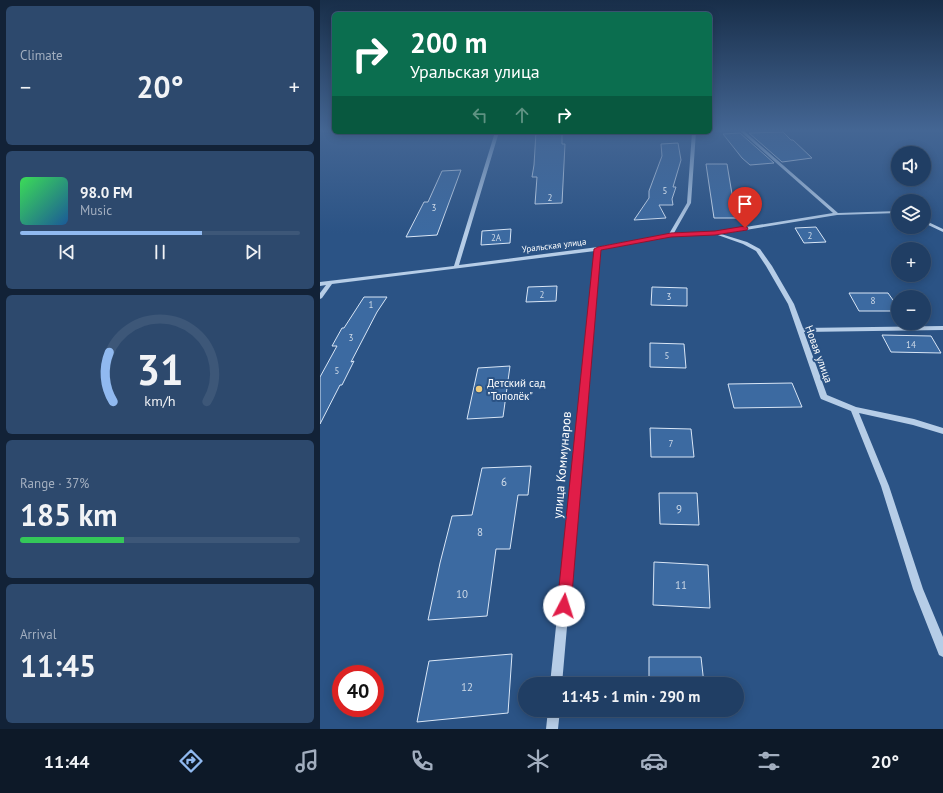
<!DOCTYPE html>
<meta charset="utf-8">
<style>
body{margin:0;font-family:"PT Sans",sans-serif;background:#2d496d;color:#f1f3f6;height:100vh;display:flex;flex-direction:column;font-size:15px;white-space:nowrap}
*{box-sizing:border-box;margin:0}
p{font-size:13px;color:#a2aebf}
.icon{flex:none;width:22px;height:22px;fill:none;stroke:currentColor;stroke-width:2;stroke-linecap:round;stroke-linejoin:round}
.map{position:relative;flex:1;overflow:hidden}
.drawer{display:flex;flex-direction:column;gap:6px;padding:6px;background:#122237;width:320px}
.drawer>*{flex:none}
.guide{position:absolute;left:12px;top:12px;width:380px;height:122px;border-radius:6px;box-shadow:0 2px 10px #0003,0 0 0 1px #3d5778;background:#0b6e4f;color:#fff;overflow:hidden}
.tools{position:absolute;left:571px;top:146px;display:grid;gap:8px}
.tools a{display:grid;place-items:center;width:40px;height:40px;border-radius:50%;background:#203e64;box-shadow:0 2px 10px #0003,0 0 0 1px #3d5778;font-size:20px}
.speed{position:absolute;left:12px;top:665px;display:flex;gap:8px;font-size:20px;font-weight:700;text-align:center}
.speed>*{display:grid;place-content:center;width:52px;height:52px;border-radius:50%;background:#203e64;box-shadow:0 2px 10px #0003,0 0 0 1px #3d5778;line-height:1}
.speed .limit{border:6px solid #d22;background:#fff;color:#111}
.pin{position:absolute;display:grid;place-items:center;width:34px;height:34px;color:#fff;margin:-41px -17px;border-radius:50% 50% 50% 0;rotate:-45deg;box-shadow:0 0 4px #0007}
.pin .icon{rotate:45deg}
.me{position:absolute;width:44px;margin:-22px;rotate:5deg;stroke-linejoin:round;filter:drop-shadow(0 0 3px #0008)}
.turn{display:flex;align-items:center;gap:14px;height:84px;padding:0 12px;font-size:18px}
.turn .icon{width:52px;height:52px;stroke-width:2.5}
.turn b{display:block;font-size:28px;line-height:34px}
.lanes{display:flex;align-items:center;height:38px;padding:0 12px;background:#0003;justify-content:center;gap:20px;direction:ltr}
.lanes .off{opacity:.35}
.big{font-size:30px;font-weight:800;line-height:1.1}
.drawer .widget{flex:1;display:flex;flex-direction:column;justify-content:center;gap:6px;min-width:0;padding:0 14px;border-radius:6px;background:#2d496d}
.drawer .dial{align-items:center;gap:0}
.dial svg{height:104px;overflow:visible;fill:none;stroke:#3d5778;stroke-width:7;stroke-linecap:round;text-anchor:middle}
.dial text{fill:#f1f3f6;stroke:none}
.song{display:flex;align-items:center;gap:12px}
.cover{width:48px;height:48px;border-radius:6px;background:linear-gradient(135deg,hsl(130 70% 55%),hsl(210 70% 35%))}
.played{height:4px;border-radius:2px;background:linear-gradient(90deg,#90b9f0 65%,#3d5778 65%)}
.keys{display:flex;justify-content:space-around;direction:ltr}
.heat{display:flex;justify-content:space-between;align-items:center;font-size:22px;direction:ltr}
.charge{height:6px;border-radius:3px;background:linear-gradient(90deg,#34c759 37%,#3d5778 0)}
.trip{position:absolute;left:198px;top:677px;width:226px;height:40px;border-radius:20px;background:#203e64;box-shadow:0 2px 10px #0003,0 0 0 1px #3d5778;font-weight:800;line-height:40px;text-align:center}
.menu{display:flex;height:64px;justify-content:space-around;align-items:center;background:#0d1928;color:#a2aebf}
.menu .icon{width:28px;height:28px}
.menu .on{color:#90b9f0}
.menu b{font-size:18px;color:#f1f3f6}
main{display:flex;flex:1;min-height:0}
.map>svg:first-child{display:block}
.building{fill:#3c6aa1;stroke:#d9e6f6}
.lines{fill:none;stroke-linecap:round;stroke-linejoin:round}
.minor{fill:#b6cde7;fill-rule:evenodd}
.route{fill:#e11d48;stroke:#92132f}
.poi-dot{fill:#edcb7e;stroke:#2b5385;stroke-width:1.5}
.labels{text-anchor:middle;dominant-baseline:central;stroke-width:4;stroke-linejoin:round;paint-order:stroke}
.number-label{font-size:9px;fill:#cedae8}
.far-street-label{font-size:9px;fill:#fff;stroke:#2b5385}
.street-label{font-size:11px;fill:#fff;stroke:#2b5385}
.poi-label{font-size:11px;fill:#fff;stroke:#2b5385;text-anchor:start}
.near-number-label{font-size:11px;fill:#cedae8}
.near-street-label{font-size:13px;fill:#fff;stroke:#2b5385}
</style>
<main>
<section class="drawer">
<div class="widget"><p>Climate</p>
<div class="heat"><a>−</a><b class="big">20°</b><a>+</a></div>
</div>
<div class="widget">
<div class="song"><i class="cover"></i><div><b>98.0 FM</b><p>Music</p></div></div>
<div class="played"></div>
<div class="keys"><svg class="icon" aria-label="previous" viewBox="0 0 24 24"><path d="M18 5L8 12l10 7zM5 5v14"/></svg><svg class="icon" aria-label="pause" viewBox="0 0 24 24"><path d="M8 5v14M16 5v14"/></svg><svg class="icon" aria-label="next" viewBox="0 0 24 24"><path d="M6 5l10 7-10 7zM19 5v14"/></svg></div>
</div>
<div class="widget dial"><svg viewBox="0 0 100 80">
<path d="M14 69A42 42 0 1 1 86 69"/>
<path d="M14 69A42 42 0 0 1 11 31" stroke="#90b9f0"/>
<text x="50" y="56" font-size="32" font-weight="700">31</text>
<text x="50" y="72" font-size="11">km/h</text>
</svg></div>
<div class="widget"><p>Range · 37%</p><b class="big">185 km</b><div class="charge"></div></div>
<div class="widget"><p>Arrival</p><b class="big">11:45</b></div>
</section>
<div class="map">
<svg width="623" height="729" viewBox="0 0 623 729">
<rect width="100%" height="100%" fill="#2b5385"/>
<path class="building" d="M216,132h26v12h3l-3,59 -27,1 2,-27h-5l2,-12z
M463,132l8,8h2l19,18 -30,4 -33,-29z
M420,133l34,30 -24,2 -8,-7 -19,-24z
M358,143l3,17 -8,27h3l-4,12 1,6h-14l7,13 -32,2 15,-22v-7l13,-35 -1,-12z
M386,164h21l5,30 9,24h-27z
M141,170l-24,65 -31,2 18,-35h4l14,-31z
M496,227l10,15 -22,1 -9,-15z
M191,229l-1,14 -29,2 1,-14z
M237,286l-1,15 -30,1 2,-15z
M332,287l35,1v18l-36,-1z
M529,293h39l10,14v4h-39z
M44,297h23l-10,15 -26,50 3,-1 -12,24h-2l-20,39v-47l17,-31h-5l10,-18h2z
M562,335l49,1 10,17 -50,-1z
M330,343l34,1 2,24 -36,-1z
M190,366l-7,51 -36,2 11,-51z
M472,383l10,24 -68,1 -6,-24z
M330,428l41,1 3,28h-43z
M211,466l-3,29h-10l-8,54h-14l-9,67 -59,4 12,-57 12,-47 20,-1 10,-47z
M339,493h38l2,32 -39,-1z
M334,562l54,3 2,43 -57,-3z
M192,654l-4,59 -91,9 12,-61z
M329,657h52l3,27h-55z"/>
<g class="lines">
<path class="minor" d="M420,131h4l94,82 60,-2v2l-61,2 -116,19 26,8 13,7 12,17 22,38 9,24 140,-2v4l-139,2 23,63 29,12 58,12 29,9v6l-30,-9 -54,-12 30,73 34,103 20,48v20l-4,-2 -26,-66 -32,-103 -30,-75 -30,-12 -1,-2 -32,-93 -22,-38 -10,-15 -13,-7 -28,-10 -44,2 -71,14 -38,434h-12l45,-433 -263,33 -10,14 -2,1v-6l6,-8 -6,1v-4l134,-16 41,-134h4l-40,133 139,-18 71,-13 18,-31 5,-71h4l-5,71 -17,30 41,-1 118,-19z
M604,220l19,9v3l-19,-9z
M228,710h12l-2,19h-12z"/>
</g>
<linearGradient id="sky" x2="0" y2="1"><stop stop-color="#182e49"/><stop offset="0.56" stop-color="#446694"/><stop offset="1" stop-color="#446694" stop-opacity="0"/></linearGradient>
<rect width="623" height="233" fill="url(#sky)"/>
<path class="route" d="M425,226l3,2 -1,2 -32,5 -44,2 -70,13 -30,356 -2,5 -5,2 -5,-2 -2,-5 37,-357 4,-2 73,-14 44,-2z"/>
<circle class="poi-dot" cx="159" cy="389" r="4"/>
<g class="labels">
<g class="number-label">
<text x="345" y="190">5</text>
<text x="230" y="197">2</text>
<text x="114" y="207">3</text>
<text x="490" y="235">2</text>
<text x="176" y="237">2А</text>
<text x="222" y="294">2</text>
<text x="349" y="296">3</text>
<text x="553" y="300">8</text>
<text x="51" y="304">1</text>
<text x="31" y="337">3</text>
<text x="591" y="344">14</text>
<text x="347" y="355">5</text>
<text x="17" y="370">5</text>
<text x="351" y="443">7</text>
</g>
<g class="far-street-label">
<text transform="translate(234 245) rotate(-7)">Уральская улица</text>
</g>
<g class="street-label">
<text transform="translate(499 354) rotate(70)">Новая улица</text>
</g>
<g class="poi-label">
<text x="167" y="383">Детский сад<tspan x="167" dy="13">"Тополёк"</tspan></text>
</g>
<g class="near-number-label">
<text x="184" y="482">6</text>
<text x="359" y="509">9</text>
<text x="160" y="532">8</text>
<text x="361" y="585">11</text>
<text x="142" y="594">10</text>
<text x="147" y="687">12</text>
</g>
<g class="near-street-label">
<text transform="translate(242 465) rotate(-85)">улица Коммунаров</text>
</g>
</g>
</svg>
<div class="tools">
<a><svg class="icon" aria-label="sound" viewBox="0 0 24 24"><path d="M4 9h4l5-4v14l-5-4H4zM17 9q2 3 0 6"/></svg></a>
<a><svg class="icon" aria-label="layers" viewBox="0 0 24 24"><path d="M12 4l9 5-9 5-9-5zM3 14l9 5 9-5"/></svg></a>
<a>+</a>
<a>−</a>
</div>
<div class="speed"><div class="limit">40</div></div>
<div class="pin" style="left:425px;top:228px;background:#d93025"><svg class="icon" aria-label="arrive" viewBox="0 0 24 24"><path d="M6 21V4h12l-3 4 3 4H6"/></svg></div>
<svg class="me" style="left:244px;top:606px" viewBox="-20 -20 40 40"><circle r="19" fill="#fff"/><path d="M0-13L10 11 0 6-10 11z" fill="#e11d48"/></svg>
<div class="trip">11:45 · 1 min · 290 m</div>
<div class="guide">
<div class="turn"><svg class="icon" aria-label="right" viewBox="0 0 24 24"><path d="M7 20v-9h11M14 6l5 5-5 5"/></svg><div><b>200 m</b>Уральская улица</div></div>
<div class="lanes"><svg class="icon off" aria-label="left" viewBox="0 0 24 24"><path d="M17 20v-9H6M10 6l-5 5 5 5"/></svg><svg class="icon off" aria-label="ahead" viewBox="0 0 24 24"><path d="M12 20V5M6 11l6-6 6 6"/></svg><svg class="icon" aria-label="right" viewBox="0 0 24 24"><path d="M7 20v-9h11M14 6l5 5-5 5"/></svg></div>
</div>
</div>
</main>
<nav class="menu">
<b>11:44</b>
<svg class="icon on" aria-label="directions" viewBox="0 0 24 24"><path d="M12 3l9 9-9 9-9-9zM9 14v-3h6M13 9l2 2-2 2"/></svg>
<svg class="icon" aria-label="music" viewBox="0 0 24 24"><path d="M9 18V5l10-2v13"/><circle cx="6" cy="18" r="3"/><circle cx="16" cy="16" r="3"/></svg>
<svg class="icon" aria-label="phone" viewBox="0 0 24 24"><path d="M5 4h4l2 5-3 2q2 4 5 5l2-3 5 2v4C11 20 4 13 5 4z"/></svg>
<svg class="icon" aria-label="climate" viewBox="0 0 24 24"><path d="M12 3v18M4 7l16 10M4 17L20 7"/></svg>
<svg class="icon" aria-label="car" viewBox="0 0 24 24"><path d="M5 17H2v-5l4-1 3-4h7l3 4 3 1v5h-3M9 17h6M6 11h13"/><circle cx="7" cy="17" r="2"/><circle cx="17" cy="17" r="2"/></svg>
<svg class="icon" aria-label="filters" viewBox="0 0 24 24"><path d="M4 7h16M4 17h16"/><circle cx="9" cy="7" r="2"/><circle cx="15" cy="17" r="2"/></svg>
<b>20°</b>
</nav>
